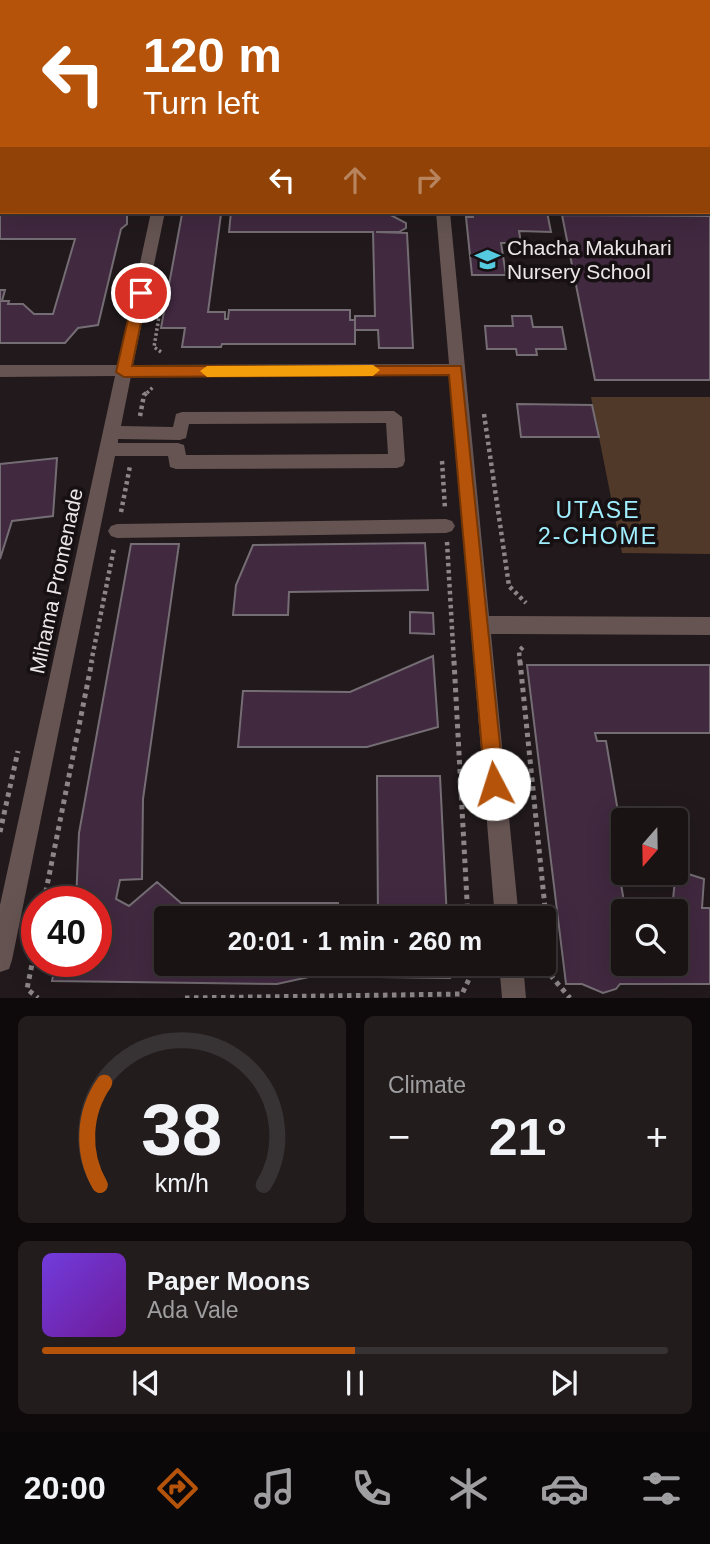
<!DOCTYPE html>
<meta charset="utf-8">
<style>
body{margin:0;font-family:Arial,sans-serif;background:#221c1d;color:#f1f3f6;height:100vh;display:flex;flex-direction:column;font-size:26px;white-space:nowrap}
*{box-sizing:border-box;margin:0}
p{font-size:23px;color:#9f9ea0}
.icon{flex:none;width:38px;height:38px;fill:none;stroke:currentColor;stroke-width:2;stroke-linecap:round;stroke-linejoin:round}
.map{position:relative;height:998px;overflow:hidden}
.details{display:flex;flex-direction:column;gap:18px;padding:18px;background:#0e0a0b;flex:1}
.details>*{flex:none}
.guide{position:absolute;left:0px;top:0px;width:710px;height:214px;box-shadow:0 7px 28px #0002,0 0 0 2px #373234;background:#b45309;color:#fff;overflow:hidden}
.needle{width:46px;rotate:200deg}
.buttons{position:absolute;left:611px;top:808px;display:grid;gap:14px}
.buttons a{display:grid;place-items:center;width:77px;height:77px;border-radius:7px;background:#191314;box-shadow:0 7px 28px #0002,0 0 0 2px #373234;font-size:35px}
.speed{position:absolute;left:21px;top:886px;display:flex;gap:14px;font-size:35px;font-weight:700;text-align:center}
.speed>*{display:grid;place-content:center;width:91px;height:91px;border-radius:50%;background:#191314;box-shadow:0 7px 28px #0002,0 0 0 2px #373234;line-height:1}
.speed .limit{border:10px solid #d22;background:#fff;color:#111}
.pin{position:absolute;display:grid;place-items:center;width:60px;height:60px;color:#fff;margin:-30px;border:4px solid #fff;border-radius:50%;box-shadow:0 2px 7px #0007}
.me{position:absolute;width:77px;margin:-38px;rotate:355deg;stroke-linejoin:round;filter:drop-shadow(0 0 5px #0008)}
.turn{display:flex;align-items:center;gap:24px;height:147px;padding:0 28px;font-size:32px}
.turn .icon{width:91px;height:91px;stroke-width:2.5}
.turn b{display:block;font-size:49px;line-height:60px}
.lanes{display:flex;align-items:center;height:66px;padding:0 28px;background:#0003;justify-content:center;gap:35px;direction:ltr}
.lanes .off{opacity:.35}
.big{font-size:52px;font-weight:800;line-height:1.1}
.details .widget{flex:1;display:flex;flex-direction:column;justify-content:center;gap:10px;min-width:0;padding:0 24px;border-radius:10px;background:#221c1d}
.details .dial{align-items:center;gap:0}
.dial svg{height:182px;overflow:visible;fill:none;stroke:#373234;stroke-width:7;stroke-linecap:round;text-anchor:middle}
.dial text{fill:#f1f3f6;stroke:none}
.song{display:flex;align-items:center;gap:21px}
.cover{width:84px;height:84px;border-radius:10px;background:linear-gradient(135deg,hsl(260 70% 55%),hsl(280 70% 35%))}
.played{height:7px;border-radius:4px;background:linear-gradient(90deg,#b45309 50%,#373234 50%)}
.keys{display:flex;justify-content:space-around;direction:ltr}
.heat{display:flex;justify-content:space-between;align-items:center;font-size:38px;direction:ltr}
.details .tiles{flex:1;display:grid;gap:18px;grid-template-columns:1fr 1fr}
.widget:last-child{grid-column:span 2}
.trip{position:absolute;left:154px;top:906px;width:402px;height:70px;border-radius:7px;background:#191314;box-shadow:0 7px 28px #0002,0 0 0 2px #373234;font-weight:800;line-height:70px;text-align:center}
.tab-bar{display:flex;height:112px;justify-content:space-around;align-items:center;background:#0a0808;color:#9f9ea0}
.tab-bar .icon{width:49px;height:49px}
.tab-bar .selected{color:#b45309}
.tab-bar b{font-size:32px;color:#f1f3f6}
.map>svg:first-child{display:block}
.green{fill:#513929}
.building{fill:#412940;stroke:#746d73;stroke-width:2;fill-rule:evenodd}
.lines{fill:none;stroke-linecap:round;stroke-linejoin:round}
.path-far2{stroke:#8d8688;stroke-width:3.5;stroke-dasharray:2.5 2.5;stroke-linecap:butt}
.path-far1{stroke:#8d8688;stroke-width:4.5;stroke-dasharray:3.5 3.5;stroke-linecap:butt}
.path{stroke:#8d8688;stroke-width:5;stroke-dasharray:4.5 4.5;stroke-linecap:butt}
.minor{fill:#655452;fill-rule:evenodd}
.route{fill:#b45309;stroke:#753606;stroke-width:2}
.slow{fill:#f59e0b}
.labels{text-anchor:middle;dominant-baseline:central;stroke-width:7;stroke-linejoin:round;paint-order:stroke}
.poi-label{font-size:21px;fill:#ece6e8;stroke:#171012;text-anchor:start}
.street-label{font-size:21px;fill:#ece6e8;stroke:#171012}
.neighbourhood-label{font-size:23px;letter-spacing:2px;fill:#a0effe;stroke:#171012}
</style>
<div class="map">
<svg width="710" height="998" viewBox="0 0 710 998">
<rect width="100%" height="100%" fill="#21191b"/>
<path class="green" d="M0,0h237l-235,2 -2,22z
M591,397h119v157l-88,-1z"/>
<path class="building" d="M391,0h62l-68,2z
M0,212h85l-1,2 36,-2 7,4v8l-6,5 -23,96 -20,3 -13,15h-65v-53h5l-3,11h7l-1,3h15l11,10h19l22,-75h-75z
M231,212h154l21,11v5l-7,4h-23l31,1 6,115h-34l-1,-18h-23v-14h20l-2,-84h-144z
M472,212h75l4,20 -32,-1 2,12h-20l5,32h-34l-6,-58h7z
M182,214h39l-13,98h17v7h3l1,-9h121v10h5v24h-133l-1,3h-39l3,-19h-24z
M562,215l148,1v164h-115z
M512,316h19l2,11h29l4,22h-30l1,6h-20l-1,-6h-29l-2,-23h28z
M517,404l75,1 7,32h-78z
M57,458l-4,58 -41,5 -12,38v-95z
M425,543l3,47 -139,2 -1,23h-55l3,-30 17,-40z
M131,544h48l-36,255 -1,80 -22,1 -4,19 13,7 28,-24 24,21h157l3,16h-175v45h183l1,4 -73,16 -225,-3 4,-20h40v-60h-20l3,-68z
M410,612l23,1 1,21 -24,-1z
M433,656l5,71 -71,20h-129l5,-56 107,1z
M527,665h183v68h-115l2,8h9l17,100v31h-4l6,36 47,1 4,-39 28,9 -2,29h8v76h-90l-4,5 -13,4 -21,-9h-16zM623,912h53v52h-53z
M377,776h63l7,143h-69z
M379,964h70l1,14 -71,-1z"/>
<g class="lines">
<path class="path-far2" d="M161,352l-7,-5 9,-55
M147,393l6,-6"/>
<path class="path-far1" d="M484,414l25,172 17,17
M140,416l4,-21 5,-4
M442,461l3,48
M121,512l9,-46
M447,542l7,121
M91,663l23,-115
M520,663l-1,-12 5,-5"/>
<path class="path" d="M454,661l14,258
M520,661l32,316 18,21
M0,832l18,-81
M44,901l48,-240
M37,939l-10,50 11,9
M185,998l277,-4 9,-19 -1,-11"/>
<path class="minor" d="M273,0h19l-20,2z
M319,0h16l-17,2z
M659,0h11l1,2h-11z
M693,0h17v2h-16z
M709,32h1v7h-1z
M0,39h2l-2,7z
M0,190h2v8h-2z
M709,190h1v8h-1z
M151,212h14l-32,153 316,-1 -13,-152h14l39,404 221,1v18l-219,-1 28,285h-24l-45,-543h-319l-10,50 52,1 3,-13 6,-2 212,-1 8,6 3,44 -2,5 -6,2 -221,1 -6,-2 -2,-11h-53l-103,504 -3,9 -9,3v-67l115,-529 -115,1v-12h118zM386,423l2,31 -202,1 -2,-10 -6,-2h-60v-4l62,1 6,-2 3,-14z
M446,519l6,2 3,5 -3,5 -6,2 -329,5 -6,-2 -3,-5 3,-5 6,-2z
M499,964h24l3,34h-24z"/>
</g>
<path class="route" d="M141,288l6,5 -15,73h329l43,418 -3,7 -7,3 -7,-3 -2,-7 -36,-409 -325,2 -8,-5 18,-79z"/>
<path class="slow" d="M373,365l7,5 -7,6 -166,1 -7,-6 7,-5z"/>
<defs>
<symbol id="school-bare" viewBox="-9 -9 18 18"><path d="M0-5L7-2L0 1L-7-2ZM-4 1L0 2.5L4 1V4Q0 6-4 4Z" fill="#55cade" stroke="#171012" stroke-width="2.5" paint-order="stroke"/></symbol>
</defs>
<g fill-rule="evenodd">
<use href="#school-bare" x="470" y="242" width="35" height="35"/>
</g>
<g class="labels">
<g class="poi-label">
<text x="507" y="247">Chacha Makuhari<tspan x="507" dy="24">Nursery School</tspan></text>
</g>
<g class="street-label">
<text transform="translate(56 581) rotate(-78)">Mihama Promenade</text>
</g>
<g class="neighbourhood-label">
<text x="598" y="510">UTASE<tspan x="598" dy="26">2-CHOME</tspan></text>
</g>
</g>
</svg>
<div class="buttons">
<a><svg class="needle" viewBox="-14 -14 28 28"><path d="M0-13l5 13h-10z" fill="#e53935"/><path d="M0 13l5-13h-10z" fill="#9f9ea0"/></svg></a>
<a><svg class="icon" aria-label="search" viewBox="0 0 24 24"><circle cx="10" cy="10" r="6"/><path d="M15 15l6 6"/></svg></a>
</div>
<div class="speed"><div class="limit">40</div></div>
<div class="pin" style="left:141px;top:293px;background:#d93025"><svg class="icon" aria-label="arrive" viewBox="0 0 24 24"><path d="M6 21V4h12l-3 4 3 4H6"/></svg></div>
<svg class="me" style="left:494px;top:784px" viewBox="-20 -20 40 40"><circle r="19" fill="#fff"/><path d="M0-13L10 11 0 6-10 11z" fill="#b45309"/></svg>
<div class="trip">20:01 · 1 min · 260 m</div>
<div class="guide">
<div class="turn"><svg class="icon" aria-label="left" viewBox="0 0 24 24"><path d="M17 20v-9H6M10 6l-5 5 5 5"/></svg><div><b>120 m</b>Turn left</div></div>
<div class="lanes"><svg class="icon" aria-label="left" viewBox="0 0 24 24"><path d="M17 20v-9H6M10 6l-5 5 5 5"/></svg><svg class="icon off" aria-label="ahead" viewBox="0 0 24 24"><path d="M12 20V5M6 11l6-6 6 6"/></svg><svg class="icon off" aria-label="right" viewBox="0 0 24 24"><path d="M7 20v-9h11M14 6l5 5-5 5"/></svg></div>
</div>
</div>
<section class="details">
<div class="tiles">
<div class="widget dial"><svg viewBox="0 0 100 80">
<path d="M14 69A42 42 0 1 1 86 69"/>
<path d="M14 69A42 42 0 0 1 16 24" stroke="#b45309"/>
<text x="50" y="56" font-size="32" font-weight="700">38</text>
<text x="50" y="72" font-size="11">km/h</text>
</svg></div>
<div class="widget"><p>Climate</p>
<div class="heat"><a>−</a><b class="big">21°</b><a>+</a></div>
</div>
<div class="widget">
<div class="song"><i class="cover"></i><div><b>Paper Moons</b><p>Ada Vale</p></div></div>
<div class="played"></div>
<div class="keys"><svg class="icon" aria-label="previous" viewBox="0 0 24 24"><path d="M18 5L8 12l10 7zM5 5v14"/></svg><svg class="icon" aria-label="pause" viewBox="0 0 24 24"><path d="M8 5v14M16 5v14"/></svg><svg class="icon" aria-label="next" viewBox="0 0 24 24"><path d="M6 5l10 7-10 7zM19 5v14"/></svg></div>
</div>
</div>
</section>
<nav class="tab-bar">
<b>20:00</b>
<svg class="icon selected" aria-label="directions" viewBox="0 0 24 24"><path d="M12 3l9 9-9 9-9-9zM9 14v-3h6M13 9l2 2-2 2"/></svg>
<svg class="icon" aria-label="music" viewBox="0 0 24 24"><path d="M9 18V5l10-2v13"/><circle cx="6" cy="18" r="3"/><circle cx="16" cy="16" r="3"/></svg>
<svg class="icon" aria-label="phone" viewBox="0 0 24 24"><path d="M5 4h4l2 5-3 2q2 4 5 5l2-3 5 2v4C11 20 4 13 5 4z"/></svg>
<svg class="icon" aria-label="climate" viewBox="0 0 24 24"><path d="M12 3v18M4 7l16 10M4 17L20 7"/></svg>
<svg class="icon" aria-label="car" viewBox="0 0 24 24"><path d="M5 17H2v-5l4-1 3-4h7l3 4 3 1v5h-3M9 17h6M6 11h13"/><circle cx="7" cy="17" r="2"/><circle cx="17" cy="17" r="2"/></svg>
<svg class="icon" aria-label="filters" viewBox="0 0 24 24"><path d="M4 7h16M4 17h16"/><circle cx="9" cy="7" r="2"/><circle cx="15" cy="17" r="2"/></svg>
</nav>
